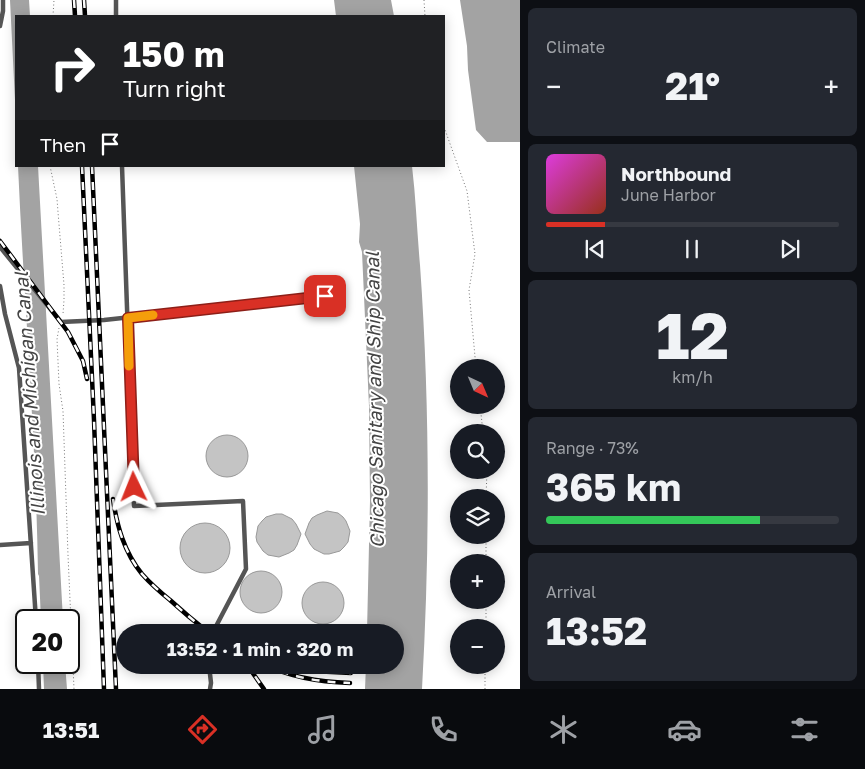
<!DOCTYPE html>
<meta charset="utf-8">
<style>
body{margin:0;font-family:"Golos Text",sans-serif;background:#242831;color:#f1f3f6;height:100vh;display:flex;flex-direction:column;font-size:19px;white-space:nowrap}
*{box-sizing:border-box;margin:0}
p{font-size:16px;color:#9ea1a6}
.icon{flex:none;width:28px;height:28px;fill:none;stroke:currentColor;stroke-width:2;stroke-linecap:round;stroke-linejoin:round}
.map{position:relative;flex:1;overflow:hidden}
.sheet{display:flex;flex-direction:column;gap:8px;padding:8px;background:#0d0f14;width:345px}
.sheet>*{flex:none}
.banner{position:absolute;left:15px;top:15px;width:430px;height:152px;border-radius:0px;box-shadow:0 2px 12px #0003;background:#202124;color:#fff;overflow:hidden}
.needle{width:32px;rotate:136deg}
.fabs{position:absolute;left:450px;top:359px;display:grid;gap:10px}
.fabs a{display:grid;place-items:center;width:55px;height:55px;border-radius:50%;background:#171b24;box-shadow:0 2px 12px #0003;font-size:25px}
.speed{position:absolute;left:15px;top:609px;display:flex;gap:10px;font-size:25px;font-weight:700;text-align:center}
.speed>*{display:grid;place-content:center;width:65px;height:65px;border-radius:50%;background:#171b24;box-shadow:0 2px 12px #0003;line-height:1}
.speed .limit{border:2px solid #111;border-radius:8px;background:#fff;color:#111}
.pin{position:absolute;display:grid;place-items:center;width:42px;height:42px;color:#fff;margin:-21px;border-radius:10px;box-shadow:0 2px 8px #0006}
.me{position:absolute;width:55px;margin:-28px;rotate:358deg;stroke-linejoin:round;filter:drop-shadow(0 0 4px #0008)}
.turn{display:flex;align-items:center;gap:18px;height:105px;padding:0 25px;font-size:22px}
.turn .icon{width:65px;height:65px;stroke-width:2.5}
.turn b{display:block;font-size:35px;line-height:42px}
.then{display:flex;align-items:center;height:48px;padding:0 25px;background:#0003;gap:10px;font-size:19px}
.big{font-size:38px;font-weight:700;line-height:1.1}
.sheet .tile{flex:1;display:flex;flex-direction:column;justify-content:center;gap:8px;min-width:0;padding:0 18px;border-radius:8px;background:#242831}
.sheet .dial{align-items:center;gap:0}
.dial b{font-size:65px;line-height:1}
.song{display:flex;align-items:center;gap:15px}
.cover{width:60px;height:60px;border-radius:8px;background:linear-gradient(135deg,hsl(300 70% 55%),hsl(10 70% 35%))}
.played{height:5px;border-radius:2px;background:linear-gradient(90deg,#d93025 20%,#363941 20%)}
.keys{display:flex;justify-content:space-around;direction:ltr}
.heat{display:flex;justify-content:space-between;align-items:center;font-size:28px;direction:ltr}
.charge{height:8px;border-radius:4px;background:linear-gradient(90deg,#34c759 73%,#363941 0)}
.trip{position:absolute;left:116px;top:624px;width:288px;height:50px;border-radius:25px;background:#171b24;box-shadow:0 2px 12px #0003;font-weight:700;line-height:50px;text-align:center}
.menu{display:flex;height:80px;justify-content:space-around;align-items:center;background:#090b0e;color:#9ea1a6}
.menu .icon{width:35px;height:35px}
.menu .current{color:#d93025}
.menu b{font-size:22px;color:#f1f3f6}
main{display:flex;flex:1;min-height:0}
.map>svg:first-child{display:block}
.water{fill:#a3a3a3}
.building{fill:#c4c4c4;stroke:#999}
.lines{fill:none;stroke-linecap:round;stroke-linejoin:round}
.path{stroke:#777;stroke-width:1;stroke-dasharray:1 2.5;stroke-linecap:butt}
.lane{stroke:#555;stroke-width:4.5}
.rail-casing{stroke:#000;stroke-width:4.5}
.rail{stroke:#fff;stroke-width:2.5;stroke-dasharray:8;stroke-linecap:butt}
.route-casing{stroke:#8d1f18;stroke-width:12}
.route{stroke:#d93025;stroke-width:9}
.slow{stroke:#f59e0b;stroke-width:9}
.labels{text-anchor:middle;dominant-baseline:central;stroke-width:4;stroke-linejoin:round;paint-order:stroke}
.water-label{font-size:19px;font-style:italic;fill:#444;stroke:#fff}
</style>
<main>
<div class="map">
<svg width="520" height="689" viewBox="0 0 520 689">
<rect width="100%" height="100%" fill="#fff"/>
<path class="water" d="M10,0h19l1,16h-14v104z
M334,0h57l3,16h-58z
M460,0h60v142h-33l-11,-12 -8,-60 -1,-24z
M18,166h20l25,454h-22l-2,-44 -1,-2c-2,-136 -14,-272 -20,-408z
M354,166h58c4,33 5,66 8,99 10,141 10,282 2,424h-57l1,-24h29v-33h-28l3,-131 -1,-95 -7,-154 -3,-10 1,-18z
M43,663h22l2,26h-23z"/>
<path class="building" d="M206 456a21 21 0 1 1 42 0a21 21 0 1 1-42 0Z
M327,511l11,2 5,4 3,4 4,10 -2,11 -4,5 -4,4 -11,3h-5l-10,-5 -4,-5 -5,-10 4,-11 3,-5 5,-3z
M276,514h6l10,5 4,5 5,10 -4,11 -3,5 -5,3 -10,4 -11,-2 -5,-4 -6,-9 -1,-5 2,-11 4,-5 4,-4z
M180 548a25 25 0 1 1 50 0a25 25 0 1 1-50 0Z
M240 592a21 21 0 1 1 42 0a21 21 0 1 1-42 0Z
M302 603a21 21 0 1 1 42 0a21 21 0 1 1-42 0Z"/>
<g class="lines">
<path class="path" d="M424,0l1,16
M53,16l1,-16
M444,127l23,64 8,63 -6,36 7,78
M50,166l7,33 1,13 6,73v15l-1,14
M59,328l-2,11 2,45 4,27 5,144 6,134
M480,405l3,27
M486,498l1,-28
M486,562v-27
M486,628v-28
M485,689v-24"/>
<path class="lane" d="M116,0v16
M0,26l3,-15v-11
M122,166l12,340 109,-5 3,68 -33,63
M0,247l61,75 43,-2 221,-24
M0,286l5,28 14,54 17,252
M0,545l31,-2
M38,662l1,27
M209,665l2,18 -1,6"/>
<defs>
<path id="rail" d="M74,0l1,16
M84,0l1,16
M82,166l12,254 10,269
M92,166l24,523
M0,241l68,91 15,29 4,18
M113,499c4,27 11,53 29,75 8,9 18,18 28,26 12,11 25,22 38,32
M244,665l8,7 12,17
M266,665c26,13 55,17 84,18
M286,665l26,6 39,2"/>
</defs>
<use href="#rail" class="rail-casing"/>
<use href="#rail" class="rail"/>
</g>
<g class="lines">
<defs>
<path id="route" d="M134,487l-6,-169 197,-22"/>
</defs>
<use href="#route" class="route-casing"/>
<use href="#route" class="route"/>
<path class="slow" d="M129,366l-1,-48 25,-3"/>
</g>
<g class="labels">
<g class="water-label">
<text transform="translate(29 394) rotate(-94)">Illinois and Michigan Canal</text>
<text transform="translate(374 400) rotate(-91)">Chicago Sanitary and Ship Canal</text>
</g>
</g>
</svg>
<div class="fabs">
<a><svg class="needle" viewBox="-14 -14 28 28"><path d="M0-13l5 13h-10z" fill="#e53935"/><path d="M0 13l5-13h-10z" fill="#9ea1a6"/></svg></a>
<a><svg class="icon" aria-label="search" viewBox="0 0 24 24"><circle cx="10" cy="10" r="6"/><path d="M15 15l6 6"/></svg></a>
<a><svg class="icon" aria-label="layers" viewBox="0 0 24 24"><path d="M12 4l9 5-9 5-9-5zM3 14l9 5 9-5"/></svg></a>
<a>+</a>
<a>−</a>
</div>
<div class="speed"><div class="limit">20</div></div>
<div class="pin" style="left:325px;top:296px;background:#d93025"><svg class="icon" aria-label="arrive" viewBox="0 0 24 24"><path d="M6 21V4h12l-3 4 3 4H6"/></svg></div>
<svg class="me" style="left:134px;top:487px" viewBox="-20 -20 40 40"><path d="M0-17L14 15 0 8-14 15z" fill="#d93025" stroke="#fff" stroke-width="4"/></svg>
<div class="trip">13:52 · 1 min · 320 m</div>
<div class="banner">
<div class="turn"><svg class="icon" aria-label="right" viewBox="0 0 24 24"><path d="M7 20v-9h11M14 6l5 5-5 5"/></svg><div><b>150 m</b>Turn right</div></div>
<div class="then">Then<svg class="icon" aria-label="arrive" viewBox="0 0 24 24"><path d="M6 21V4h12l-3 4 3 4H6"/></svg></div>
</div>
</div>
<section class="sheet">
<div class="tile"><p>Climate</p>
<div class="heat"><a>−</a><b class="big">21°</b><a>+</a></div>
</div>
<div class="tile">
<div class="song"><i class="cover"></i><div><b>Northbound</b><p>June Harbor</p></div></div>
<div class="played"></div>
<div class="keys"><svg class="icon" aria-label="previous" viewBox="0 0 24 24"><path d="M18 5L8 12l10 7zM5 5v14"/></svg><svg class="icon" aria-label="pause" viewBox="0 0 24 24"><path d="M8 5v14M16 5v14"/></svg><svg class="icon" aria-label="next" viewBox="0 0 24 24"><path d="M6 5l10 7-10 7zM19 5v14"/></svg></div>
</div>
<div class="tile dial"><b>12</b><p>km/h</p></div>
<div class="tile"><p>Range · 73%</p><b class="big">365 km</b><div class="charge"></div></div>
<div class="tile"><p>Arrival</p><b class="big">13:52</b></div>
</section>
</main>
<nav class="menu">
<b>13:51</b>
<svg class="icon current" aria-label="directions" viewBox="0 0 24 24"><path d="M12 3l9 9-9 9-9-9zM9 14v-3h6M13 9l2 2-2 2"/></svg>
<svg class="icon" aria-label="music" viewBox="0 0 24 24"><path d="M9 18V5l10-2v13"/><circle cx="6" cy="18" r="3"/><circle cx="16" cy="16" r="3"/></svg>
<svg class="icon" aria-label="phone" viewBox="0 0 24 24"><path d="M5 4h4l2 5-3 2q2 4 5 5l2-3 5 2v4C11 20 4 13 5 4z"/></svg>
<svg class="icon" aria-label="climate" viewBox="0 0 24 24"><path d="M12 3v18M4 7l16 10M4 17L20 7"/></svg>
<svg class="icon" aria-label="car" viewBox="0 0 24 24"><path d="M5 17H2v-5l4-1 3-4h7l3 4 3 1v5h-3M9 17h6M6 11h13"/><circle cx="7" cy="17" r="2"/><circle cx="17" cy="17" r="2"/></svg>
<svg class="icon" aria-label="filters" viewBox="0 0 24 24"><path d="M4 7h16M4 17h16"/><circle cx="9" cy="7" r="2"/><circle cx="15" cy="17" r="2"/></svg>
</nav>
